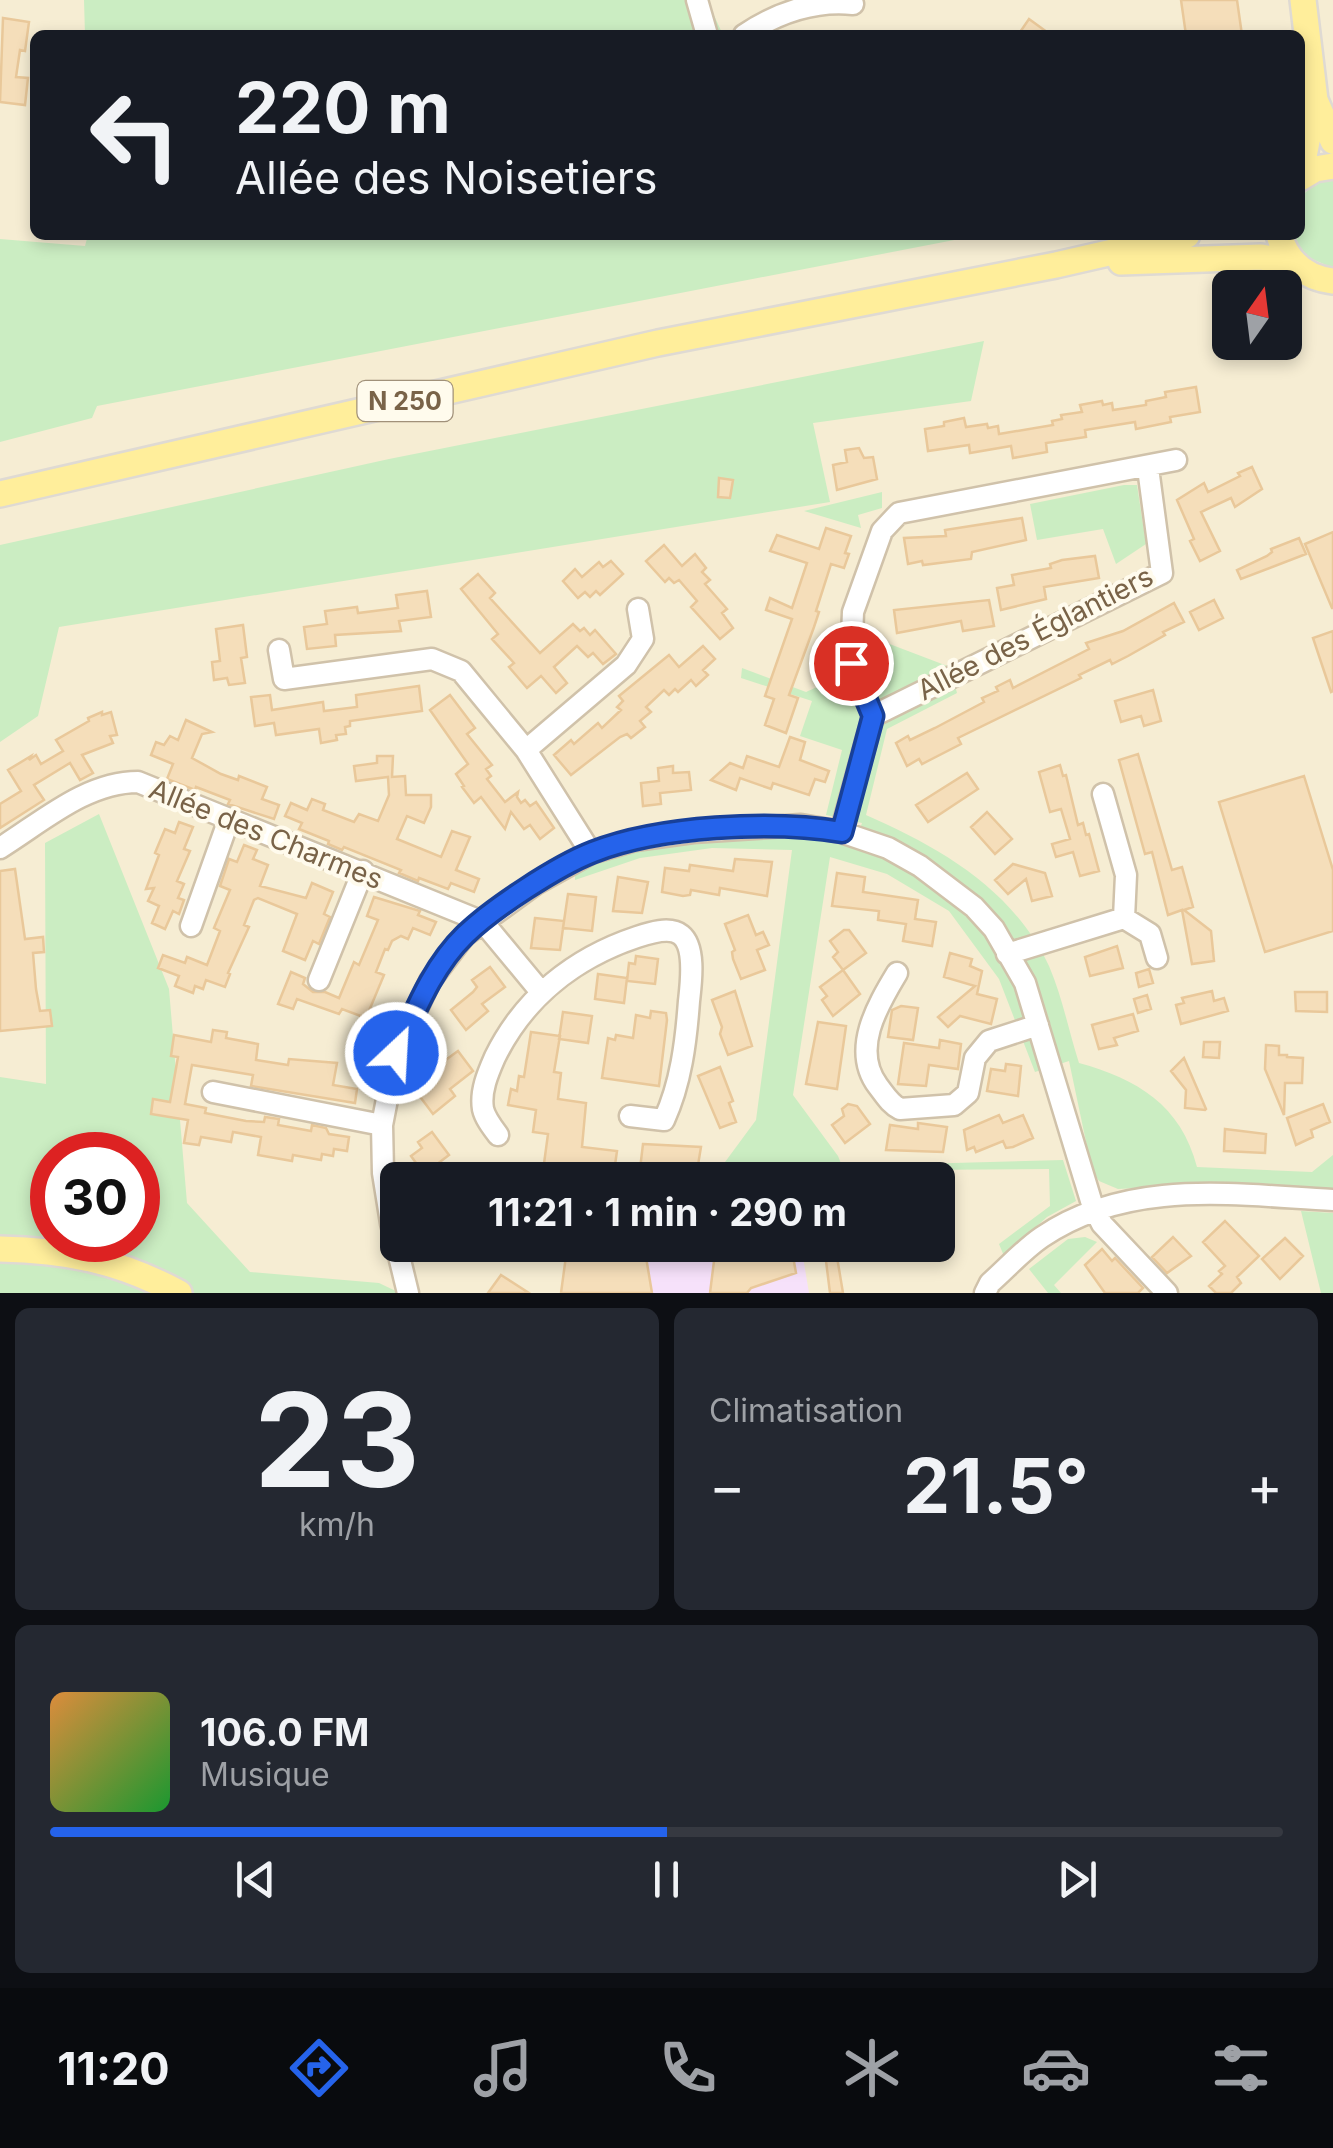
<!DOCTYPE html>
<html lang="fr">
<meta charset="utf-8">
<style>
body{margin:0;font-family:Inter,sans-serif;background:#242831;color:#f1f3f6;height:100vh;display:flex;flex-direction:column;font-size:38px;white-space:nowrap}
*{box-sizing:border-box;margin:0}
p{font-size:32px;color:#9ea1a6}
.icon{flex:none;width:55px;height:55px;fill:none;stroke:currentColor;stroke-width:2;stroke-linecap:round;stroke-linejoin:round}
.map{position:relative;height:1293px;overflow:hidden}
.sheet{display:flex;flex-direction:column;gap:15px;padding:15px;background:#0d0f14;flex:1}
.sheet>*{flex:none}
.guide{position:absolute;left:30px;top:30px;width:1275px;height:210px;border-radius:15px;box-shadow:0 5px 15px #0003;background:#171b24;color:#f1f3f6;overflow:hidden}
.needle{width:65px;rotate:14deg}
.fabs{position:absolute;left:1212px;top:270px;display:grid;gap:20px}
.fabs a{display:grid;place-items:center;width:90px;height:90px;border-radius:15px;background:#171b24;box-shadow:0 5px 15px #0003;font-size:50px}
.speed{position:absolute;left:30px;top:1132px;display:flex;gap:20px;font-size:50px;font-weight:700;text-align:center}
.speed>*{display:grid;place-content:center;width:130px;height:130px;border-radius:50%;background:#171b24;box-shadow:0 5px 15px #0003;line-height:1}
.speed .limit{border:15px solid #d22;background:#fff;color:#111}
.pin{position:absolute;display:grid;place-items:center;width:85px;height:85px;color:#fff;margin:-42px;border:5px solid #fff;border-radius:50%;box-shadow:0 2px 10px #0007}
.me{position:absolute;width:110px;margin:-55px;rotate:25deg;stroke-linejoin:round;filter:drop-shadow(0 0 8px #0008)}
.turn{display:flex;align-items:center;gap:35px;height:210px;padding:0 40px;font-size:45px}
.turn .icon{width:130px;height:130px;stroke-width:2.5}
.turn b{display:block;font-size:70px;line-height:85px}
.big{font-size:75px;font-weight:700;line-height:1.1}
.sheet .tile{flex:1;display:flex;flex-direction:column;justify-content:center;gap:15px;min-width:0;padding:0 35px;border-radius:15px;background:#242831}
.sheet .dial{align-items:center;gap:0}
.dial b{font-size:130px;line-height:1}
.song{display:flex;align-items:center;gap:30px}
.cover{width:120px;height:120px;border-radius:15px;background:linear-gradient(135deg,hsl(30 70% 55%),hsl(130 70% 35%))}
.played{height:10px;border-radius:5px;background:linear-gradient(90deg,#2563eb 50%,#363941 50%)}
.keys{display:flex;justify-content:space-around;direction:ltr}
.heat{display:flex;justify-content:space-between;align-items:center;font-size:55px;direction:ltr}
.sheet .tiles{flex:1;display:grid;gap:15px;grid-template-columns:1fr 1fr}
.tile:last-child{grid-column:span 2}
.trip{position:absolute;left:380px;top:1162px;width:575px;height:100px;border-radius:15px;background:#171b24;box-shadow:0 5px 15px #0003;font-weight:700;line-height:100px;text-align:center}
.dock{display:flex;height:160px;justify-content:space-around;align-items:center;background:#090b0e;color:#9ea1a6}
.dock .icon{width:70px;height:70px}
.dock .current{color:#2563eb}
.dock b{font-size:45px;color:#f1f3f6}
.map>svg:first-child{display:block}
.residential{fill:#f6edd3;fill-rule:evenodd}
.education{fill:#f6e1fa}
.green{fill:#cbedc2;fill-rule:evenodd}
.building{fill:#f5deba;stroke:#e9c89a;stroke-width:2.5}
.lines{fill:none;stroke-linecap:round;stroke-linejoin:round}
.minor-casing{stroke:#d0c2aa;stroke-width:25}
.major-casing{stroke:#dfdad3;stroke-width:30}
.minor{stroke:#fff;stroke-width:20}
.major{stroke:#ffee9b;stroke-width:25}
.route-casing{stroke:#184099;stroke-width:25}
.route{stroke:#2563eb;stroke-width:18}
.labels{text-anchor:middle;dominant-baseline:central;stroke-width:8;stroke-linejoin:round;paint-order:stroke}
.shield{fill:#fffbed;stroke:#a1917a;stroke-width:2.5}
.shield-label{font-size:25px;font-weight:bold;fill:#796348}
.street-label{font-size:28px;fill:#796348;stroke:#fffbed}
</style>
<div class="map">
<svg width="1333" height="1293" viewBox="0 0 1333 1293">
<rect width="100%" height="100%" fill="#fef9e5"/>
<path class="residential" d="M0,0h1333v1293h-1333zM35,35h1265v200h-1265zM1230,288h55v54h-55zM52,1155h86v85h-86zM398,1180h540v65h-540z"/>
<path class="education" d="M622,1245h179l8,48h-246l5,-42z"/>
<path class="green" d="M84,0h623l16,35h-638z
M1333,179v89l-28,-12 -12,-21h7l1,-39 16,-13z
M88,235h892l-883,171 -5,12 -92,24v-203l85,7z
M984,341l-13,60 -158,22 17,79 -771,125 -21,89 -38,26v-197l389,-86z
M1124,485h13l9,59 -30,20 -13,-35 -66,11 -7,-36z
M882,492v16l-24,7 3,13 -57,-17z
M837,624l113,43 7,26 -70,36 -21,86c73,32 147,74 183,151 13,30 20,66 30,97 58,16 102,42 118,104l115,5 21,-17v38l-135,-8 -80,4 -19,-8 -7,-11 -23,-109 -34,11 -36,-93 -50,-68 -62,-37 -57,-17 -37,238 45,61 4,10 221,-6 13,41 -29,16 -43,39 -5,-12 51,-38 -1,-37 -138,1 -15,10h-200l18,-3 42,-57 36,-270 -80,-2 -72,10 -65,22v-7c14,-6 28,-14 43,-18 76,-20 162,-22 239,-18l5,-14 -36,-8 16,-65 -42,-14 12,-35 -71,-23 1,-10 64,24 11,-5z
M99,814l70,175 18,214 63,69 129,11 21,10h-400v-216l46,7 -1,-241zM52,1155h86v85h-86z
M1301,1211l32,2v80h-12z
M1085,1237l12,5 -43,43 7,8h-13l-19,-24 39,-30z"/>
<path class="building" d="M1181,0h56l5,35h-56z
M3,18l26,4 -4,29 -5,-1 -4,27 12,1 -3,27 -25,-3z
M1029,19l22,16h-33z
M1196,387l4,25 -30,5 1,5 -35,7 -1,-7 -50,8 1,7 -40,6 1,9 -34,6 -2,-12 -41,7 -1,-8 -41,6 -3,-22 19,-3v-4l20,-4 2,9 21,-3 1,4 10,-2 1,8 54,-9 -1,-4 10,-2 -1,-4 21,-3 -2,-7 22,-4 1,4 9,-2 1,7 33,-5v-4l20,-4 -1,-5z
M859,448l5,10 9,-1 4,22 -40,11 -4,-25 14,-3 -2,-12z
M1252,467l10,22 -27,18 -4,-9 -30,14 19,39 -20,10 -10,-20 4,-2 -17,-39 27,-17 4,9 32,-16 -2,-3z
M719,478l14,2 -3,18 -12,-1z
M1022,518l4,22 -54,12 -1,7 -48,6 -1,-4 -14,3 -4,-26 42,-2 -1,-6z
M826,528l25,8 -6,17 4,1 -5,14 -13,-4 -15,47 3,1 -5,15 -25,68 9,3 -12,35 -21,-8 9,-26 -9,-3 27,-77 -26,-9 4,-12 22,10 15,-45 -37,-12 7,-16 42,14z
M1333,532v76h-1l-27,-64z
M1299,538l7,16 -65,25 -4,-9 30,-14 5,-4 -1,-3z
M664,545l18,21 13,-12 11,14 -4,4 8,8 -5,4 22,25 -5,4 11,15 -13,11 -29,-32 6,-6 -18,-21 -5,3 -5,-5 -4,4 -19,-21z
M1095,556l4,22 -55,9 2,12 -45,11 -4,-22 17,-3 -2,-10 39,-7 -1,-4 12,-4z
M611,561l12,13 -23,21 -4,-4 -6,6 -5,-5 -7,6 -15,-17 12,-12 7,8 17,-15 4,5z
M478,574l17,19 -5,5 50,55 33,-29 7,7 4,-3 6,7 5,-5 21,24 -13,10 -10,-11 -5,4 -11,-11 -23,21 13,16 -11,10 -15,-17 -14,12 -18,-21 5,-4 -22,-24 6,-5 -37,-45z
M427,591l4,26 -32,4 2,10 -66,4 1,11 -29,3 -3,-22 23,-3 -2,-13 32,-4 1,6 40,-5 -2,-13z
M989,600l5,26 -31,5 -2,-10 -64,12 -3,-23z
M1214,600l9,18 -24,12 -9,-18z
M1174,603l10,19 -21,10 2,3 -37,21 -16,8 -2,-4 -31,15 2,3 -123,60 3,6 -39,20 -3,-5 -12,7 -11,-23 12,-7 2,4 25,-12 49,-26 -2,-4 16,-7 -2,-4 14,-7 3,8 76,-39 -3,-6 37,-12z
M243,625l4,32 -6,1 4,25 -16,2 -2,-7 -13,2 -2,-18 8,-1 -4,-32z
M1333,631v60l-2,1 -18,-54z
M703,646l12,13 -12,11 5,5 -12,11 -5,-6 -13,12 -3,-3 -6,6 -5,-5 -18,17 5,5 -11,9 5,6 -14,11 -4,-4 -7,3 -49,38 -17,-20 17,-15 3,4 24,-21 4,5 19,-18 -4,-3 6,-6 -4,-5 50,-41 10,12z
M419,686l3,25 -72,10v5l-5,1 1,7 -10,1 1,5 -16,3 -2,-14 -43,6 -2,-12 -19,3 -4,-29 19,-2 2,15 51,-8 1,9 33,-4 -1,-12z
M1153,690l8,31 -17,5 -3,-10 -20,6 -6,-21z
M450,695l25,33 -8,6 25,31 -6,4 5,7 -4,3 18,23 13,-10 -1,5 4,6 4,-3 5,6 6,-4 18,26 -14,11 -10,-14 -6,4 -13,-17 -6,17 -24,-32 -7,6 -12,-16 2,-1 -8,-12 12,-10 -38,-54z
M102,712v3l9,-3 6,23 -7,1 3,7 -31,12 11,18 -13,7 -10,-17 -36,22 10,15 -44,28v-24l21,-13 -13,-21 23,-14 -2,4 7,-5 5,9 22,-13 -7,-11 33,-19 -1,-3z
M186,720l26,12 -10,2 -10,24 29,16 17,6 1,-4 28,11 -5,12 17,6 -5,14 -46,-15 2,-4 -34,-13 -1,3 -28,-11 6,-15 -22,-9 5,-13 8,3 6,-9 8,4z
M790,737l15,5 -5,18 29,11 -4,11 -10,-3 -6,16 -36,-12 -2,6 -31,-11 -4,12 -25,-10 19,-17 13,5 4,-12 32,11z
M1138,754l34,116 10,-3 11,40 -9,3 27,21 3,30 -22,3 -10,-54 -14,5 -16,-63 -7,2 -26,-94z
M377,756h16l-1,21 13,-1 1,19h25v12l-7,16 -17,-7 -10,23 44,18 11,-26 18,6 -14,33 23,9 -5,13 -23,-9 -3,6 -29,-11 -1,3 -19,-8 2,-3 -57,-23 -2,3 -14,-6 1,-3 -30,-12 3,-6 -17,-7 6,-13 16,7 5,-11 13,5 -2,6 31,12 5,-8 19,7 11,-26 -1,-18 -32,4 -2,-15 23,-3z
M1060,765l3,11 3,-1 12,50 5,-2 3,12 3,-1 10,37 -19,5 -7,-24 -17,5 -4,-13 18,-5 -9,-30 -11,3 -11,-40z
M673,766v7l16,-1 2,18 -31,3 1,11 -18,2 -2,-23 18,-2 -1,-13z
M967,773l11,16 -50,33 -12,-17z
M1304,776l29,94v61l-68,21 -46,-150z
M987,812l25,27 -17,15 -24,-27z
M179,822l14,5 -9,22 6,2 -13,30 7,3 -6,14 6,2 -5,14 -6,-3 -8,18 -13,-6 7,-17 -11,-5 6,-13 -8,1 13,-34 -4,-2 10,-24 10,4z
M244,845l13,5 -4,9 15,6 -8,21 46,12 6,-15 21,9 -9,22 6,3 -11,27 -6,-3 -8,19 -22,-9 14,-37 -39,-16 -4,2 -10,25 5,2 -21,46 2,1 -5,13 -19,-7 -3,9 -8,-3 -2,7 -18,-7 4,-10 -21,-8 5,-13 22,8 2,-6 20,8 13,-34 -6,-3 16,-38 -10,-4 9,-27 8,3z
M735,859l37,3 -5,34 -47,-8 -1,7 -28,-5 -1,5 -7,1 -21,-4 3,-24 24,3 1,-6 43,6z
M1013,864l32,9 7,23 -20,5 -6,-22 -18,15 -13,-14z
M15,869l10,70 18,-2 1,15 -11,1 3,36 4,22 10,-1 2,16 -52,5v-160z
M837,873l28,4 -2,15 55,8 -3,19 21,3 -4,24 -29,-5 3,-17 -28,-4 1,-9 -47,-5z
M618,877l30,5 -6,31 -29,-2z
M568,894l28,3 -4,34 -29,-3z
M374,897l46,14 -2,4 18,7 -6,13 -17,-7 -5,11 -7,-3 -9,5 -4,9 -3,-1 -9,23 8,3 -18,43 -24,-9 -3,5 -42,-15 -4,10 -15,-5 13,-32 14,6 -2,6 10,8h12l14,6 15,-36 5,3 19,-45 -11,-4z
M748,915l8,20 7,-3 6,13 -12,5 8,20 -24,9 -8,-20 -1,-7 3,-2 -10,-26z
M535,918l29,3 -4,29 -29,-2z
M844,930h5l17,23 -23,17 -10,-13 5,-5 -8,-11z
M1117,946l6,22 -33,8 -5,-19z
M950,953l22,6 -2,7 12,5 -5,23 20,5 -6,25 -31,-8 -12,11 -10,-10 37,-31 -31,-9z
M636,956l22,3 -3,25 -28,-3 2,-18 6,1z
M490,967l15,20 -23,17 6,7 -22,19 -15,-20 22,-18 4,-5 -5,-7z
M1149,969l4,14 -14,4 -3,-14z
M843,970l17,24 -27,22 -11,-16 5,-4 -7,-9z
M598,974l29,4 -3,25 -29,-4z
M735,991l17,55 -24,9 -8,-21 2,-7 -10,-27z
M1212,991l2,10 10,-3 4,13 -47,13 -5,-19 8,-2 -2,-5z
M1295,992h32v20l-31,-1z
M1147,995l4,14 -13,4 -4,-14z
M901,1006l17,2 -5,32 -25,-3 4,-27z
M651,1011l15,2 1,7 -8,66 -57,-8 6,-40 7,2 1,-5 17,3 3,-23 14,3z
M563,1012l29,4 -4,27 -29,-4z
M1133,1014l5,17 -24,7 3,7 -18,4 -7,-24z
M818,1022l28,4 -9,63 -31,-5z
M213,1030l14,2 -1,6 32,6 -2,16 32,5 1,-6 48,4 -4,22 24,4 -2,14 -104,-17 2,-11 -61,-10 -7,39 21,4 -1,5 41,8 18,1 1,-5 14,2 -1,6 33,6 1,-6 14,3 3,6 20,3 -2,14 -13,-2 -1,7 -11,-2 -1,6 -28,-5 -1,6 -34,-6 3,-18 -28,-5 -2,10 -30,-5 -2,8 -15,-2 4,-23 -37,-6 2,-15 17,3 8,-45 -7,-1 3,-21 37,7z
M531,1032l29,4 -6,36 7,1 -3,26 28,4 -4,44 35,4 -2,14 6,1 -2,14 -48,-3v3h-106l2,-15 35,5 1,-5 40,6 5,-37 -15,-2 3,-22 -28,-5 3,-16 6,2 2,-15 5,1z
M940,1040l21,4 -3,25 -29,-4 -3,21 -28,-2 6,-41 35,5z
M1204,1042h16l-1,16 -16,-1z
M1266,1045l13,1v9h8v2l16,1 -1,25h-17l-1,32 -19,-46z
M458,1051l15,20 -23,18 5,7 -22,18 -15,-20 14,-10 -20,-5 4,-13 3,-8 13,5 5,-3 3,4z
M1184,1058l22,51 -1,1 -20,-2 1,-18 -15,-19z
M1006,1064l15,2 -3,30 -31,-5 4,-22 14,2z
M720,1067l13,34 -4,2 7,19 -16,6 -22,-52z
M848,1104l9,2 13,18 -25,19 -13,-18 12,-9 -2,-7z
M1323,1104l7,18 -19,8 2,7 -17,8 -9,-27z
M999,1115l4,8 20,-8 10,23 -20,9 -7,1 -3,-7 -27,11 -2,-5 -7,3 -3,-20z
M918,1123l29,4 -4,25 -57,-2 4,-25 28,4z
M1225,1129l41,5 -1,19 -41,-2z
M432,1132l17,23 -25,19 -13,-18 11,-8 -4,-6z
M643,1144l58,3 -4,24 -21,-2 -1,6 -35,-6z
M1225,1221l34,35 -22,21 4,6 -10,10h-15l-7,-7 13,-12 -3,-3 6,-5 -22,-24z
M1173,1237l18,19 -24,17 -15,-16z
M1285,1238l18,18 -23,23 -18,-20z
M644,1245l8,48h-91l5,-37z
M716,1245h75l5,28 -45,15 -4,5h-37z
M824,1245h11l8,48h-13z
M1102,1249l10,12 3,-3 28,30 -5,5h-33l-20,-28z
M501,1275l28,18h-41z"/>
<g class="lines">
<defs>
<path id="minor" d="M697,0l10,35
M744,35c33,-22 69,-35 109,-31
M279,650l5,29 148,-20 29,12 65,79 65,103
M873,716l289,-143 -14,-105
M526,750l100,-85 17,-26 -5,-30
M1103,794l23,81 -2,43
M841,832l32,-116 -22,-53 2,-51 29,-81 17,-18 277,-53
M0,848c42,-26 86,-66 138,-66l345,140 58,70
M191,926l38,-107
M1007,954l117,-36 26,16 7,24
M897,973c-20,33 -46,77 -19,113 7,9 12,18 22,23l54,-4 14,-12 7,-35 14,-17 49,-16
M319,980l44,-109
M213,1092l169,33
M498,1135c-6,-8 -13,-17 -15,-26 -3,-18 5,-36 12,-52 29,-59 79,-99 142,-120 12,-4 33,-11 44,-2 15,12 10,48 8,66 -3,41 -8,82 -25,119l-34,-4
M408,1293l-17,-70 -8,-50 -1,-48 14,-72 34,-72 34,-45 73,-53 54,-30 44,-13 58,-8 108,-7 40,7 47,16 32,18 54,41 20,22 31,54 67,221 10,20 65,69
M985,1293l5,-10c17,-15 33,-33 52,-46 87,-59 192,-42 291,-37"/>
<path id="major" d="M1315,100l18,41
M1300,177l15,-77 -12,-100
M1300,178l15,-9 18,-3
M1279,235c8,27 26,43 54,46
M1121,262l140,-5 32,6
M0,494l658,-151 398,-78 131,-30
M0,1249c66,1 120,12 179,44"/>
</defs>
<use href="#minor" class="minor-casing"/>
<use href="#major" class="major-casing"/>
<use href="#minor" class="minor"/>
<use href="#major" class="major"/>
</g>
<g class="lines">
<defs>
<path id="route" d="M396,1053c19,-41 36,-86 69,-118 28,-27 92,-69 128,-83 66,-26 179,-32 249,-20l31,-116 -22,-53"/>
</defs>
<use href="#route" class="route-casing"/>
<use href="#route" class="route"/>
</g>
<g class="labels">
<rect class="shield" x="357.5" y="381" width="95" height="40" rx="8"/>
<g class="shield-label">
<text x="405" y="401">N 250</text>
</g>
<g class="street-label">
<text transform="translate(1035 633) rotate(-27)">Allée des Églantiers</text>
<text transform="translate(266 834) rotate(22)">Allée des Charmes</text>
</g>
</g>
</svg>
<div class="fabs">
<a><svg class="needle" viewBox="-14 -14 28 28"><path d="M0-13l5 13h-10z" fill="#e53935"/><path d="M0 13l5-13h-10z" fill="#9ea1a6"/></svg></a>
</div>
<div class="speed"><div class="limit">30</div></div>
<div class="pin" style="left:851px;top:663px;background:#d93025"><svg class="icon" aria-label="arrive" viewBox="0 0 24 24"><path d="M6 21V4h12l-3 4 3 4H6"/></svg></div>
<svg class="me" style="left:396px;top:1053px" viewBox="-20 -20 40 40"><circle r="17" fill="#2563eb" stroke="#fff" stroke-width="3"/><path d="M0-11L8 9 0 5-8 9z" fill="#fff"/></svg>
<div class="trip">11:21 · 1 min · 290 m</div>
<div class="guide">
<div class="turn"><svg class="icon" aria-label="left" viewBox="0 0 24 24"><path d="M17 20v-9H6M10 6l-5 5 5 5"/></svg><div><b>220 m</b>Allée des Noisetiers</div></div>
</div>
</div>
<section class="sheet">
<div class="tiles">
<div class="tile dial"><b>23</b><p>km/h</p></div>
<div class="tile"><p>Climatisation</p>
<div class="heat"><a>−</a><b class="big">21.5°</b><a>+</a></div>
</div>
<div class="tile">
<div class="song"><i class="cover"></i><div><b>106.0 FM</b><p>Musique</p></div></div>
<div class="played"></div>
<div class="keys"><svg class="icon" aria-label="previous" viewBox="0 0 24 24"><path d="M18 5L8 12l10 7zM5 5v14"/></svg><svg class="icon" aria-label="pause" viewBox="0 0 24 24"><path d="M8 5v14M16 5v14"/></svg><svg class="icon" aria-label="next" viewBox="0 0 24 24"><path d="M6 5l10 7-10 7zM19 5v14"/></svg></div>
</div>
</div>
</section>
<nav class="dock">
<b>11:20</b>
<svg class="icon current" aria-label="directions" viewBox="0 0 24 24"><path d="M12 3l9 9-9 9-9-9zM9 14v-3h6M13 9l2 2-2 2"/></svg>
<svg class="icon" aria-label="music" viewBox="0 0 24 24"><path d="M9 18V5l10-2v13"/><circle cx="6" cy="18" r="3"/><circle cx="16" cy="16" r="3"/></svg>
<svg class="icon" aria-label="phone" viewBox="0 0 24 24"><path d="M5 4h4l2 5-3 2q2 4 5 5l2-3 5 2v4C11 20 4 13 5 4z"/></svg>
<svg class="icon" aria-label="climate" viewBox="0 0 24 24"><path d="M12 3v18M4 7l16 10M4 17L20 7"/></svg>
<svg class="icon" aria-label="car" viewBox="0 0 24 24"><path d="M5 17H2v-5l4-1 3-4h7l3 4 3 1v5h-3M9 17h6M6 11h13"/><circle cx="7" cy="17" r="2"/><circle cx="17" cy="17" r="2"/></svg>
<svg class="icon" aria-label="filters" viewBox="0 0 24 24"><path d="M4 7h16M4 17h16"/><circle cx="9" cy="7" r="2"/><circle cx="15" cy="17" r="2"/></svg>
</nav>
